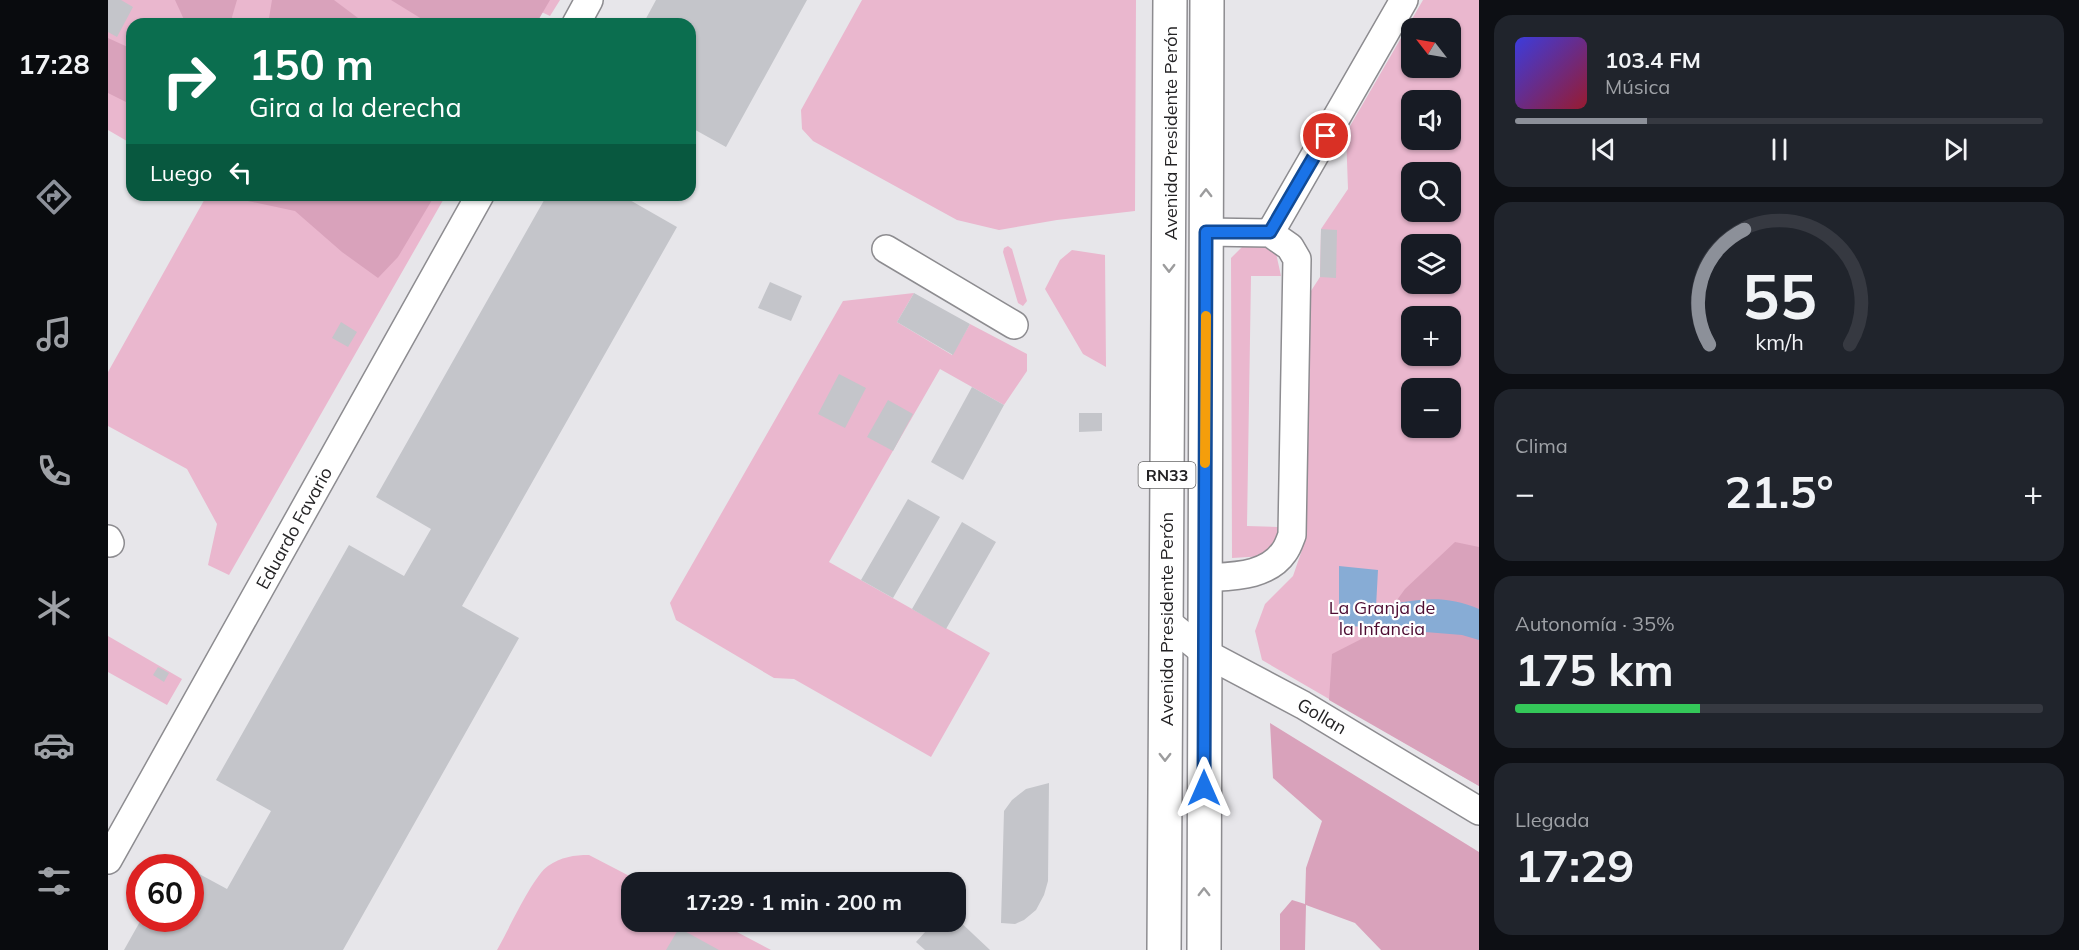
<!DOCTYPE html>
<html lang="es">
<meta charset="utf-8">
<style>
body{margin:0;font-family:Mulish,sans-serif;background:#20242c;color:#f1f3f6;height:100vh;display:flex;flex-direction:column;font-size:22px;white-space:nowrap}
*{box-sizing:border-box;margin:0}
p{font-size:20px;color:#9ea1a6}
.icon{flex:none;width:33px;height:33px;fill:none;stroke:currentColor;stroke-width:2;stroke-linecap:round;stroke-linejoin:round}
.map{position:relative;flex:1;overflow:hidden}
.sheet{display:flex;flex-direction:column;gap:15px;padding:15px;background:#0d0f14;width:600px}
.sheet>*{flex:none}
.top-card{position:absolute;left:18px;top:18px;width:570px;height:183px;border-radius:18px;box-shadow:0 2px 4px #0004;background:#0b6e4f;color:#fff;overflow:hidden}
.needle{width:39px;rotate:301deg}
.fabs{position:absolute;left:1293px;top:18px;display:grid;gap:12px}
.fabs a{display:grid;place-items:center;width:60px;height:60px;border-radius:12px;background:#171b24;box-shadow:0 2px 4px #0004;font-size:30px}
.speed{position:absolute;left:18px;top:854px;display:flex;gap:12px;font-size:30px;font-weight:700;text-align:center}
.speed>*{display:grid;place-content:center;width:78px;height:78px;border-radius:50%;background:#171b24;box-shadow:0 2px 4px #0004;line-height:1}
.speed .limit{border:9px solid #d22;background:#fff;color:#111}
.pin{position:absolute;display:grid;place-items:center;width:51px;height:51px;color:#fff;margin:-26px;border:3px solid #fff;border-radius:50%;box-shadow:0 2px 6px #0007}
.me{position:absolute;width:66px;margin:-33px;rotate:0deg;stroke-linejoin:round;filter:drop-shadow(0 0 4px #0008)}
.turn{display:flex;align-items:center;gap:21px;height:126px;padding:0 24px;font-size:27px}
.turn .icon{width:78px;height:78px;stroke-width:2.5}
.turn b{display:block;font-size:42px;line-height:51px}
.then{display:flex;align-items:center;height:57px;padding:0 24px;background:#0003;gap:12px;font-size:22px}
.big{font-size:45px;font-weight:700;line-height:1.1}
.sheet .card{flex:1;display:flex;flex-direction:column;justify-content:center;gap:9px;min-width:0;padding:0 21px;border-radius:18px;background:#20242c}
.sheet .dial{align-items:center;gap:0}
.dial svg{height:156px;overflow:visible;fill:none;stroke:#363941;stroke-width:7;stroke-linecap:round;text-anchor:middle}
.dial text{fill:#f1f3f6;stroke:none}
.song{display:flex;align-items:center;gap:18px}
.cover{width:72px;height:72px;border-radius:9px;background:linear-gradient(135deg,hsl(240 70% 55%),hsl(350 70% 35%))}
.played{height:6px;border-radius:3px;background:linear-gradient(90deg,#8c9099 25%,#363941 25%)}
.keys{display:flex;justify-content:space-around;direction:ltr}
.heat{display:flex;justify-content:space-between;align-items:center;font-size:33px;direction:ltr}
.charge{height:9px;border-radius:4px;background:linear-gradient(90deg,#34c759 35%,#363941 0)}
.trip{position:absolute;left:513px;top:872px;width:345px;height:60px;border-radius:18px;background:#171b24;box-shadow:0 2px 4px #0004;font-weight:700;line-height:60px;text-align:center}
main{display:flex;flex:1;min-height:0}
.dock{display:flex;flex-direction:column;width:108px;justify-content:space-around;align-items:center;background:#090b0e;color:#9ea1a6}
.dock .icon{width:42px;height:42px}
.dock .selected{color:#8c9099}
.dock b{font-size:27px;color:#f1f3f6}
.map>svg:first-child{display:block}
.green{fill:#eab7ce;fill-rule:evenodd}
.forest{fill:#d9a2bb}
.water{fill:#87acd5}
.building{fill:#c4c5ca}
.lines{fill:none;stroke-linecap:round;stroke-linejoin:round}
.minor-casing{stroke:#8d8c90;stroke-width:30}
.major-casing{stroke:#8d8c90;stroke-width:36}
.minor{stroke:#fff;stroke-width:27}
.major{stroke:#fff;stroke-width:33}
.oneway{stroke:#9c9c9d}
.route-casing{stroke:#114b97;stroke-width:15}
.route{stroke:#1a73e8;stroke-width:10}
.slow{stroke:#f59e0b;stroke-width:10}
.labels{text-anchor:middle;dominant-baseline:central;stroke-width:4.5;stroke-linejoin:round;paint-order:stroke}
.shield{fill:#fff;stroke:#666566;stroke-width:1.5}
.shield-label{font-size:16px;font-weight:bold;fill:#242325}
.street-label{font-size:18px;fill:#242325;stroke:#fff}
.park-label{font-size:18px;fill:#4e0d33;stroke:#fff}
</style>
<main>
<nav class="dock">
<b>17:28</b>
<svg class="icon selected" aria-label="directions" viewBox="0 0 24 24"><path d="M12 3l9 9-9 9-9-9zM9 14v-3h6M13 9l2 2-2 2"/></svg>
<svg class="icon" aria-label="music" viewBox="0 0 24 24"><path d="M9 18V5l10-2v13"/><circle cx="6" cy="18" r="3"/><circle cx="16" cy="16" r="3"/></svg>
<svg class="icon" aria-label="phone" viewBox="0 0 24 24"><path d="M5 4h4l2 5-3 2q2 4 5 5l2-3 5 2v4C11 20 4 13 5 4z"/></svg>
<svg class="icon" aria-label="climate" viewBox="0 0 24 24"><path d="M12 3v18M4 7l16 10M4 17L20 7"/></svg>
<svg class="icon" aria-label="car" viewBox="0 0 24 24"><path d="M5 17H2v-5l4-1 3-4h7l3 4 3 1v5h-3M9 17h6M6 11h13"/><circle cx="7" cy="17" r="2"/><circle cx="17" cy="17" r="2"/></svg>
<svg class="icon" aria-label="filters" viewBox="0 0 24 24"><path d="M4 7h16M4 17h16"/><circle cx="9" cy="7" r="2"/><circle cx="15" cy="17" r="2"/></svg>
</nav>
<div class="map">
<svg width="1371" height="950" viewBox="0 0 1371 950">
<rect width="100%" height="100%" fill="#e7e6ea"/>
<path class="green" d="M0,0h309l50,24h-335v120l-24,-14z
M408,0h44l-10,16z
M754,0h274l-1,211 -78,9 -58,10 -42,-10 -144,-79 -11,-12 -1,-19z
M1315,0h56v786l-217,-126 -7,-29 10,-27 28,-28 10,-29 6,-253 11,-17 1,-48 27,-40 -2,-56zM1304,28h38v40h-38zM1304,100h38v40h-38zM1304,172h38v40h-38zM1304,244h38v40h-38zM1304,316h38v40h-38zM1304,388h38v40h-38z
M99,195h239l-217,380 -21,-10 9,-41 -30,-55 -79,-43v-54z
M1156,242l12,11 5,23h-30l-4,250 31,1v17l-13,12 -33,2 -1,-300 12,-12z
M900,246l4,3 15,52 -4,5 -5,-3 -15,-51 1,-4z
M964,250l33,5 1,112 -23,-13 -38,-65 15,-29z
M806,293l-17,29 55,33 18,-31 57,30v17l-23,34 -64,-36 -111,193 161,91 -59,104 -137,-78 -20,-1 -98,-58 -6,-17 173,-302z
M0,636l74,43 -15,26 -59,-33z
M481,855l52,27h-9v39h84l55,29h-274c11,-19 36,-74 51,-84 13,-9 26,-11 41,-11z"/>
<path class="forest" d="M67,0h62l-5,17 2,7h-48z
M164,0h62l32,24h-98z
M283,0h159l-14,24h-106z
M0,38l24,11v56l-24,-12z
M132,195h195l-37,62 -20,21 -36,-26 -47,-41 -52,-11z
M1347,542l24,5v239l-150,-86 3,-46 41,-21 32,-44z
M1162,723l209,129v98h-98l-26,-27 -49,-18 -1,45h-25v-36l12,-14 13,4 1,-36 16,-47 -49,-43z"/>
<path class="water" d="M1231,566l39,4 -2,37c38,-7 66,-14 103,2v31l-17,-5 -123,-10z"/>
<path class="building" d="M0,0h13l12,7 -16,30 -9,-5z
M548,0h151l-81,147 -36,-20v-103h-47z
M439,195h74l56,32 -215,379 57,32 -176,312h-219l18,-32h48v-49l37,20 44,-78 -55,-31 133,-235 55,31 27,-47 -55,-32z
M1213,229l16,1 -1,48 -16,-1z
M662,282l32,14 -11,25 -33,-13z
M806,293l56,31 -17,31 -56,-33z
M233,322l16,10 -9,15 -16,-9z
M731,374l27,14 -21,40 -27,-14z
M864,387l32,18 -41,75 -32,-18z
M780,400l25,14 -20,37 -26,-14z
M971,413h23v18l-23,1z
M800,499l32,18 -47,81 -32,-18z
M854,522l34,20 -50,87 -34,-20z
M50,667l11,6 -5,9 -11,-7z
M941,783l-1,98 -4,14 -8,15 -12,10 -9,4 -14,-1 3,-112 8,-11 14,-11z
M67,860l13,7h-17z
M848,918l34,32h-65l-9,-8 19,-21h21z
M571,928l40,22h-53z"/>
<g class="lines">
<defs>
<path id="minor" d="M468,24l13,-24
M1162,233l134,-233
M778,249l128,76
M0,539l2,4
M1097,578c27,-2 62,-1 79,-26 4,-5 6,-12 8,-17l5,-276 -7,-12 -20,-14 -64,-1
M1058,621l39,32 98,52 176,106
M0,860l372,-665"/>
<path id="major" d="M1056,950l6,-950
M1096,950l3,-950"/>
</defs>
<use href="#minor" class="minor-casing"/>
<use href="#major" class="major-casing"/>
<use href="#minor" class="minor"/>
<use href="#major" class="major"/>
</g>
<defs><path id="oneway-chevron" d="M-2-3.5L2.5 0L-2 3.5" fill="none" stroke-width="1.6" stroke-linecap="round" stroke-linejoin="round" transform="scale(1.5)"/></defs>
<g class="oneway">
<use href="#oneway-chevron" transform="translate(1098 193) rotate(-90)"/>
<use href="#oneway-chevron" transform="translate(1061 268) rotate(90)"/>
<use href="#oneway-chevron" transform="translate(1057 757) rotate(90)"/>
<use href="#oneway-chevron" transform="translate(1096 892) rotate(-90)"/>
</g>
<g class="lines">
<defs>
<path id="route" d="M1096,788l2,-556h64l56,-96"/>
</defs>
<use href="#route" class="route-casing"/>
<use href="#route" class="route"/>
<path class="slow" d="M1097,463l1,-147"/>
</g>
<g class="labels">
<rect class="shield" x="1030.5" y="462" width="57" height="26" rx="4.5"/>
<g class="shield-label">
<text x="1059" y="475">RN33</text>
</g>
<g class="street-label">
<text transform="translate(1062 133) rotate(-90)">Avenida Presidente Perón</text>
<text transform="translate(186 528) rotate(-61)">Eduardo Favario</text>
<text transform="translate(1058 619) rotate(-90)">Avenida Presidente Perón</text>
<text transform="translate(1214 716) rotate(30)">Gollan</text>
</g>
<g class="park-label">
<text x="1274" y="607">La Granja de<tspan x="1274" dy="21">la Infancia</tspan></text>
</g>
</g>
</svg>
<div class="fabs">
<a><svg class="needle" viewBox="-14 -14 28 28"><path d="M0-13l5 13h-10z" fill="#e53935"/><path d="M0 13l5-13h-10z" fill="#9ea1a6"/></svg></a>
<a><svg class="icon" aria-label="sound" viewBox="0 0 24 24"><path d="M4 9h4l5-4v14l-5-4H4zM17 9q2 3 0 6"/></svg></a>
<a><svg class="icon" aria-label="search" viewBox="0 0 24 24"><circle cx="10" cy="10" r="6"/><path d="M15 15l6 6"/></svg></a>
<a><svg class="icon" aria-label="layers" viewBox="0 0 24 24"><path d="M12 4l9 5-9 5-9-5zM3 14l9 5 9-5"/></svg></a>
<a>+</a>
<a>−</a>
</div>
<div class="speed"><div class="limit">60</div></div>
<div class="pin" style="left:1218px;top:136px;background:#d93025"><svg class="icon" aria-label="arrive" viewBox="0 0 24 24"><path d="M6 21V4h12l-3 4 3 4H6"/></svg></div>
<svg class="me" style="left:1096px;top:788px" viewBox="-20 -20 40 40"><path d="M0-17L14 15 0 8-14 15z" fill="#1a73e8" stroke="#fff" stroke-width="4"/></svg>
<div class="trip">17:29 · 1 min · 200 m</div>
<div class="top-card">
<div class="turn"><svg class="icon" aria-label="right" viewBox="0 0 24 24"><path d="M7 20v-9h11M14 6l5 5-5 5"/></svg><div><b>150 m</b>Gira a la derecha</div></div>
<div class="then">Luego<svg class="icon" aria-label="left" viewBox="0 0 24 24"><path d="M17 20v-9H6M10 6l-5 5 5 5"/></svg></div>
</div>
</div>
<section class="sheet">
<div class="card">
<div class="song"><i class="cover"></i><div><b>103.4 FM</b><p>Música</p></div></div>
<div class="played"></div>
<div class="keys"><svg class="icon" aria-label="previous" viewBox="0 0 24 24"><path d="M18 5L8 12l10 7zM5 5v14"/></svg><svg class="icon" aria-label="pause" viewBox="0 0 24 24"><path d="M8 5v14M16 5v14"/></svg><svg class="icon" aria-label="next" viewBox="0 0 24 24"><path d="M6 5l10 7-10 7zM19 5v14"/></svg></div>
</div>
<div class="card dial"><svg viewBox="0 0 100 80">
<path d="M14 69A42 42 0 1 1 86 69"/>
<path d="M14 69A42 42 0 0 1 32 10" stroke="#8c9099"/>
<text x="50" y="56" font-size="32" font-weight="700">55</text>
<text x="50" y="72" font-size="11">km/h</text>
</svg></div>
<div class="card"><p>Clima</p>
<div class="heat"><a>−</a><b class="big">21.5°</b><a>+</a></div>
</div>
<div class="card"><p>Autonomía · 35%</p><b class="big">175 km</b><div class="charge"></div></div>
<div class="card"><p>Llegada</p><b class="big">17:29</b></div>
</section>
</main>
